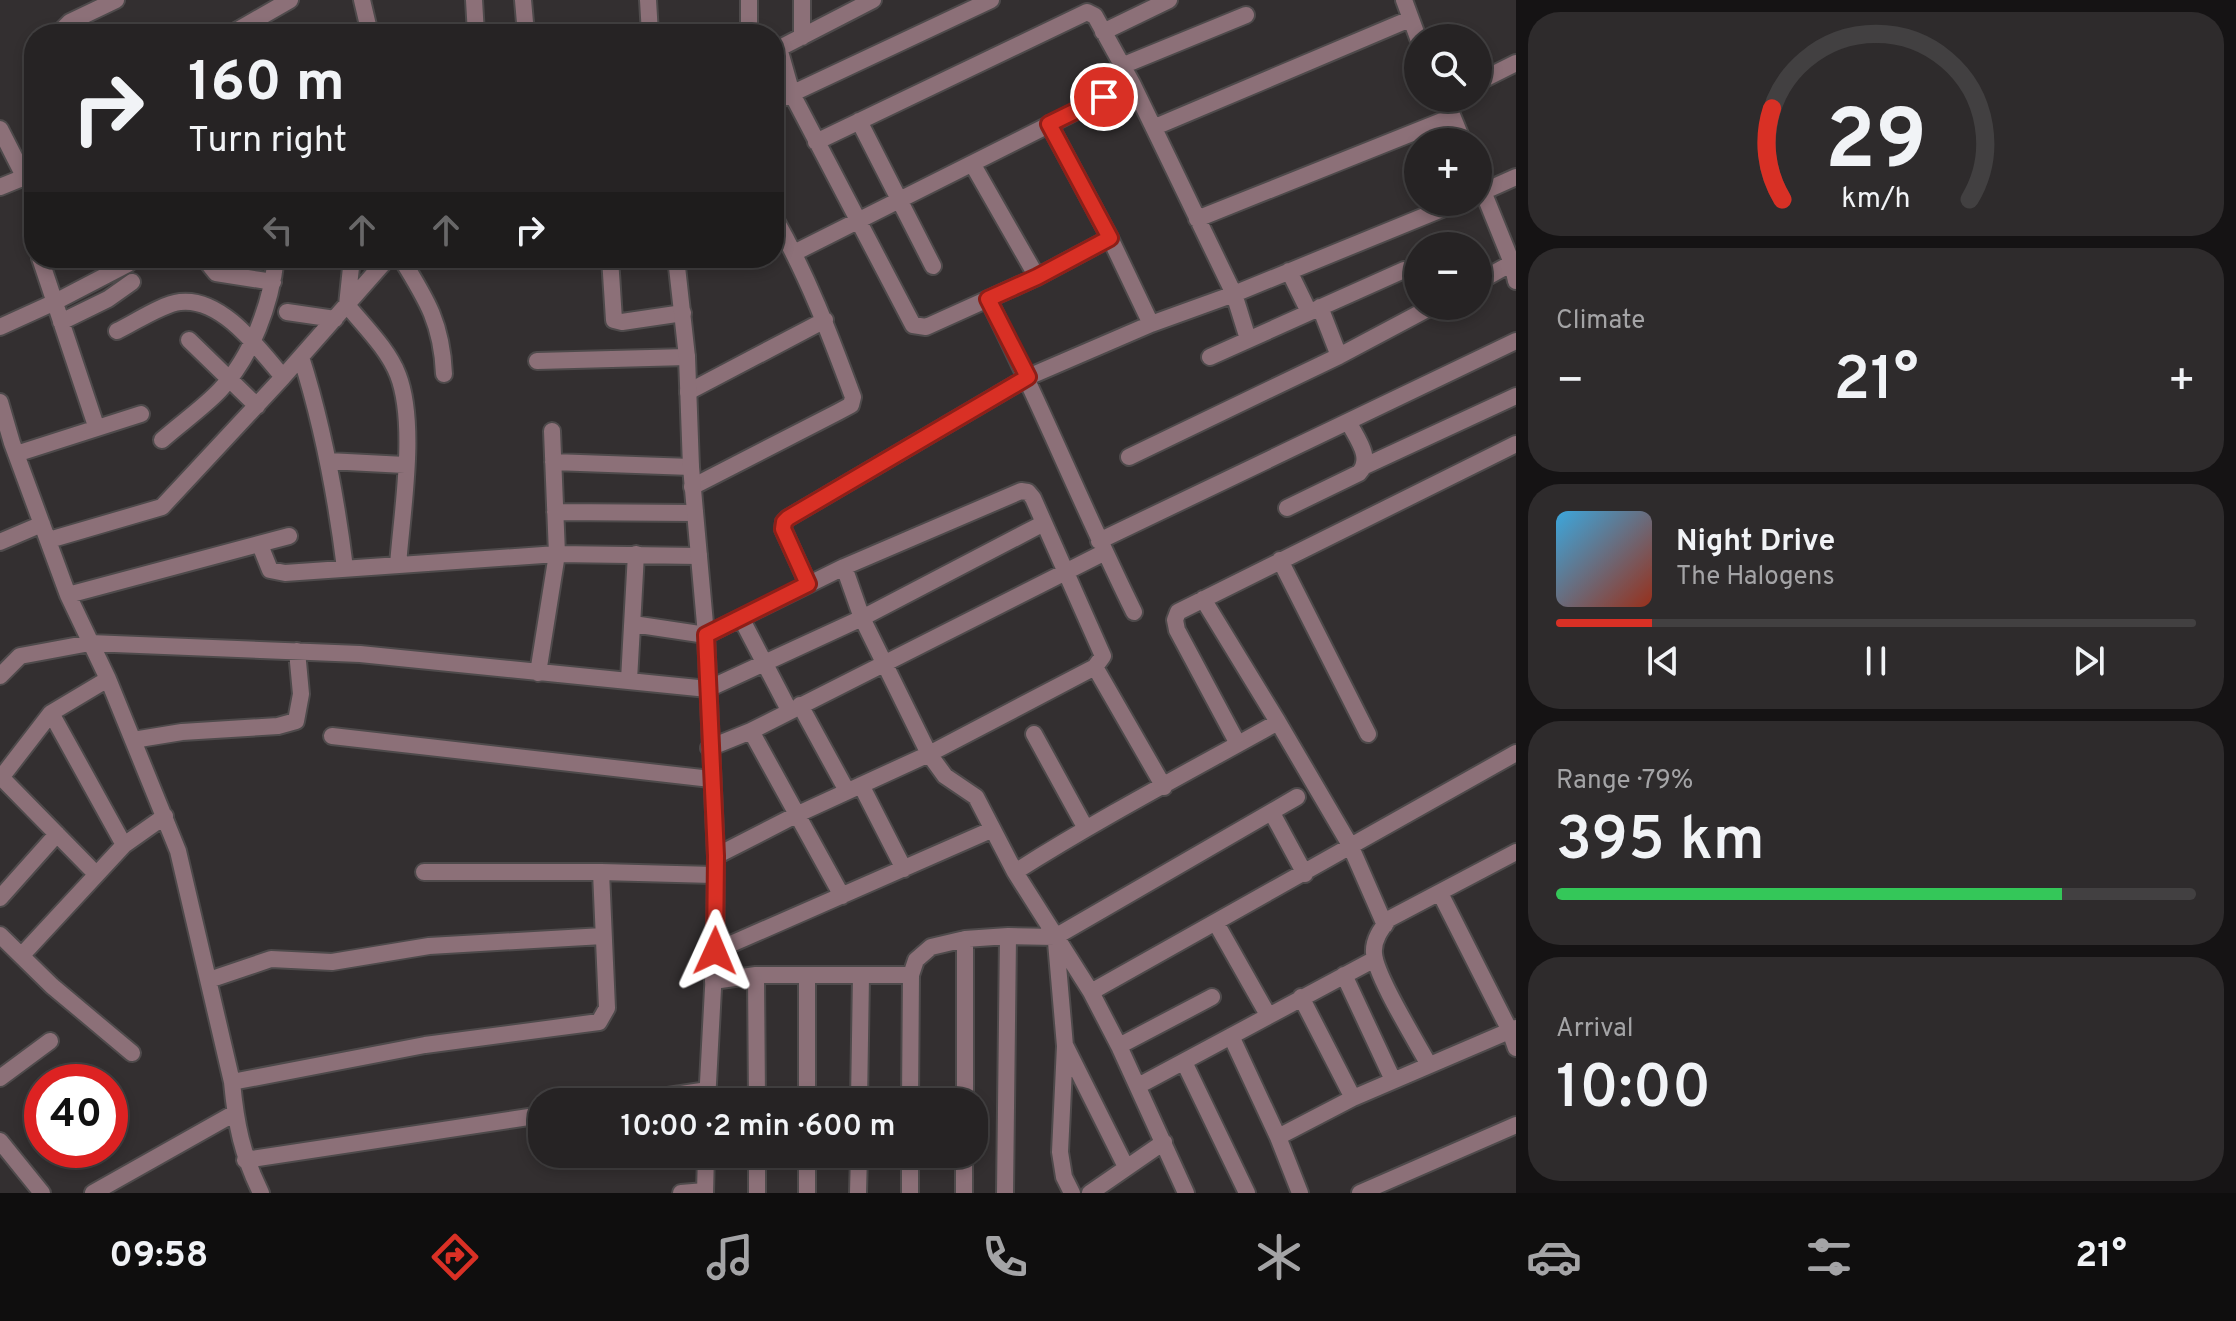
<!DOCTYPE html>
<meta charset="utf-8">
<style>
body{margin:0;font-family:Overpass,sans-serif;background:#2e2b2c;color:#f1f3f6;height:100vh;display:flex;flex-direction:column;font-size:30px;white-space:nowrap}
*{box-sizing:border-box;margin:0}
p{font-size:26px;color:#a4a4a6}
.icon{flex:none;width:44px;height:44px;fill:none;stroke:currentColor;stroke-width:2;stroke-linecap:round;stroke-linejoin:round}
.map{position:relative;flex:1;overflow:hidden}
.sheet{display:flex;flex-direction:column;gap:12px;padding:12px;background:#151314;width:720px}
.sheet>*{flex:none}
.banner{position:absolute;left:24px;top:24px;width:760px;height:244px;border-radius:32px;box-shadow:0 4px 12px #0003,0 0 0 2px #424041;background:#262324;color:#f1f3f6;overflow:hidden}
.controls{position:absolute;left:1404px;top:24px;display:grid;gap:16px}
.controls a{display:grid;place-items:center;width:88px;height:88px;border-radius:50%;background:#262324;box-shadow:0 4px 12px #0003,0 0 0 2px #424041;font-size:40px}
.speed{position:absolute;left:24px;top:1064px;display:flex;gap:16px;font-size:40px;font-weight:700;text-align:center}
.speed>*{display:grid;place-content:center;width:104px;height:104px;border-radius:50%;background:#262324;box-shadow:0 4px 12px #0003,0 0 0 2px #424041;line-height:1}
.speed .limit{border:12px solid #d22;background:#fff;color:#111}
.pin{position:absolute;display:grid;place-items:center;width:68px;height:68px;color:#fff;margin:-34px;border:4px solid #fff;border-radius:50%;box-shadow:0 2px 8px #0007}
.me{position:absolute;width:88px;margin:-44px;rotate:1deg;stroke-linejoin:round;filter:drop-shadow(0 0 6px #0008)}
.turn{display:flex;align-items:center;gap:28px;height:168px;padding:0 32px;font-size:36px}
.turn .icon{width:104px;height:104px;stroke-width:2.5}
.turn b{display:block;font-size:56px;line-height:68px}
.lanes{display:flex;align-items:center;height:76px;padding:0 32px;background:#0003;justify-content:center;gap:40px;direction:ltr}
.lanes .off{opacity:.35}
.big{font-size:60px;font-weight:600;line-height:1.1}
.sheet .widget{flex:1;display:flex;flex-direction:column;justify-content:center;gap:12px;min-width:0;padding:0 28px;border-radius:32px;background:#2e2b2c}
.sheet .dial{align-items:center;gap:0}
.dial svg{height:208px;overflow:visible;fill:none;stroke:#424041;stroke-width:7;stroke-linecap:round;text-anchor:middle}
.dial text{fill:#f1f3f6;stroke:none}
.song{display:flex;align-items:center;gap:24px}
.cover{width:96px;height:96px;border-radius:12px;background:linear-gradient(135deg,hsl(200 70% 55%),hsl(10 70% 35%))}
.played{height:8px;border-radius:4px;background:linear-gradient(90deg,#d93025 15%,#424041 15%)}
.keys{display:flex;justify-content:space-around;direction:ltr}
.heat{display:flex;justify-content:space-between;align-items:center;font-size:44px;direction:ltr}
.charge{height:12px;border-radius:6px;background:linear-gradient(90deg,#34c759 79%,#424041 0)}
.trip{position:absolute;left:528px;top:1088px;width:460px;height:80px;border-radius:32px;background:#262324;box-shadow:0 4px 12px #0003,0 0 0 2px #424041;font-weight:600;line-height:80px;text-align:center}
.tabs{display:flex;height:128px;justify-content:space-around;align-items:center;background:#0f0e0e;color:#a4a4a6}
.tabs .icon{width:56px;height:56px}
.tabs .on{color:#d93025}
.tabs b{font-size:36px;color:#f1f3f6}
main{display:flex;flex:1;min-height:0}
.map>svg:first-child{display:block}
.lines{fill:none;stroke-linecap:round;stroke-linejoin:round}
.minor-casing{stroke:#4e4a4b;stroke-width:20}
.tertiary-casing{stroke:#4e4a4b;stroke-width:20}
.minor{stroke:#8c7078;stroke-width:16}
.tertiary{stroke:#8c7078;stroke-width:16}
.route-casing{stroke:#8d1f18;stroke-width:20}
.route{stroke:#d93025;stroke-width:14}
</style>
<main>
<div class="map">
<svg width="1516" height="1193" viewBox="0 0 1516 1193">
<rect width="100%" height="100%" fill="#332f30"/>
<g class="lines">
<defs>
<path id="minor" d="M362,0l8,34
M474,0l2,34
M523,0l3,34
M1404,0l14,38
M1103,32l66,-32
M63,34v-5l7,-7 46,-22
M231,34l59,-34
M749,34v-34
M802,37v-37
M779,48l13,46 121,231 13,2 111,-50 73,-39
M774,51l99,-51
M1124,65l122,-50
M1478,82l38,-19
M1445,98l18,44
M774,102l217,-102
M859,121l74,145
M1049,124l61,114 41,86
M1155,127l255,-108
M0,129l25,49 9,9
M816,142l271,-130 8,4 37,67
M973,165l64,112
M1478,179l34,84 4,18
M0,187l32,-13
M1478,194l38,-17
M1197,219l255,-102
M794,253l338,-170 102,211 14,45
M40,258l56,168
M204,258l12,15 57,9
M352,258l-5,47c17,21 41,44 51,70 19,49 4,136 0,190
M401,258c26,42 41,66 43,116
M610,258l4,62 8,2 61,-9
M1289,271l20,41
M1478,282l34,-19
M988,299c52,103 95,210 146,313
M1320,307l19,49
M287,312l48,7
M61,322l47,-23 24,-17
M0,327l55,-25 73,-38
M117,331c17,-8 45,-27 63,-29 42,-5 79,47 103,75
M189,340l68,66
M301,357c22,69 35,139 44,211
M1210,357l194,-87
M537,361l150,-4
M688,392l137,-72
M0,402l12,41 56,152 40,84 70,172 54,231c4,43 10,72 29,111
M162,440c19,-17 41,-32 58,-50 32,-34 51,-86 56,-132
M16,454l125,-40
M1129,457l210,-101 94,-50
M328,461l77,4
M553,462l138,5
M1365,466l151,-70
M692,487l146,-75 13,-7 2,-8c-23,-62 -46,-123 -79,-180
M1287,508l72,-35c14,-15 -2,-34 -10,-50
M555,512l140,1
M49,540l113,-33 121,-130 105,-119
M1099,541l417,-200
M0,542l42,-18
M260,545l10,25 15,3 272,-19 142,2
M1280,560l88,174
M844,567l18,51 67,136 16,22 31,21 39,75 76,120 28,54 67,147
M808,584l-25,-55 1,-7 4,-4 240,-141 123,-53 83,-30 225,-92
M68,595l221,-59
M1203,599l75,123
M741,618l48,92
M633,624l73,11 138,-68 177,-76 7,1 5,6 70,158 -8,11 -166,87 -133,61 -80,41
M1095,667l69,120
M538,673l19,-119 -5,-123
M0,676l20,-20 70,-13 270,11 348,35 154,-71 182,-95
M629,680l7,-126
M800,705l47,86
M51,713l73,132
M751,731l91,165
M1034,734l51,93
M332,736l379,43
M133,740l49,-8 96,-6 18,-5 5,-27 -4,-43
M1238,744l-61,-114 -2,-10 3,-8 338,-168
M709,748l42,-17 354,-179
M1,777l95,97
M0,779l51,-66 57,-34
M861,785l43,84
M1272,813l33,61
M424,872h177l113,3
M1015,872c85,-54 175,-101 263,-150l72,123 35,80
M1440,893l70,138 6,17
M0,898l57,-64
M1216,923l52,92
M0,935l52,51 80,67
M1056,942l9,104 -5,106 4,25 8,16
M715,951l276,-121
M22,955l102,-110 41,-29
M756,975l1,127
M1344,975l49,105
M209,980l62,-21 61,3 97,-16 174,-10
M713,981l43,-6h155
M1091,992l425,-239
M1301,997l52,101
M1231,1036l47,101 22,56
M1119,1046l93,-49
M1066,1047l60,120
M1184,1062l63,131
M1429,1065c-13,-24 -54,-90 -55,-112 -1,-13 7,-24 15,-34l127,-67
M0,1078l50,-37
M232,1082l193,-37 174,-23 8,-14 -6,-136
M1138,1086l237,-127
M628,1102l80,-12
M807,1102v-126
M859,1102l2,-126
M910,1102l1,-127 5,-15 15,-13 34,-8 43,-3 47,1 242,-140
M965,1102v-163
M1278,1137l75,-39 163,-70
M0,1141l42,52
M757,1154v39
M245,1160l297,-45
M93,1193l142,-80
M681,1193l24,-2
M807,1193v-39
M858,1193l1,-39
M910,1193v-39
M964,1193v-39
M1005,1193l3,-257
M1090,1193l74,-51
M1360,1193l156,-68"/>
<path id="tertiary" d="M648,0l2,34
M676,258l11,99 4,110 15,168 10,221 -1,95 -8,151
M705,1193l1,-39"/>
</defs>
<use href="#minor" class="minor-casing"/>
<use href="#tertiary" class="tertiary-casing"/>
<use href="#minor" class="minor"/>
<use href="#tertiary" class="tertiary"/>
</g>
<g class="lines">
<defs>
<path id="route" d="M715,951l1,-95 -10,-221 102,-51 -25,-55 1,-7 4,-4 240,-141 -40,-78 49,-22 73,-39 -61,-114 55,-27"/>
</defs>
<use href="#route" class="route-casing"/>
<use href="#route" class="route"/>
</g>
</svg>
<div class="controls">
<a><svg class="icon" aria-label="search" viewBox="0 0 24 24"><circle cx="10" cy="10" r="6"/><path d="M15 15l6 6"/></svg></a>
<a>+</a>
<a>−</a>
</div>
<div class="speed"><div class="limit">40</div></div>
<div class="pin" style="left:1104px;top:97px;background:#d93025"><svg class="icon" aria-label="arrive" viewBox="0 0 24 24"><path d="M6 21V4h12l-3 4 3 4H6"/></svg></div>
<svg class="me" style="left:715px;top:951px" viewBox="-20 -20 40 40"><path d="M0-17L14 15 0 8-14 15z" fill="#d93025" stroke="#fff" stroke-width="4"/></svg>
<div class="trip">10:00 · 2 min · 600 m</div>
<div class="banner">
<div class="turn"><svg class="icon" aria-label="right" viewBox="0 0 24 24"><path d="M7 20v-9h11M14 6l5 5-5 5"/></svg><div><b>160 m</b>Turn right</div></div>
<div class="lanes"><svg class="icon off" aria-label="left" viewBox="0 0 24 24"><path d="M17 20v-9H6M10 6l-5 5 5 5"/></svg><svg class="icon off" aria-label="ahead" viewBox="0 0 24 24"><path d="M12 20V5M6 11l6-6 6 6"/></svg><svg class="icon off" aria-label="ahead" viewBox="0 0 24 24"><path d="M12 20V5M6 11l6-6 6 6"/></svg><svg class="icon" aria-label="right" viewBox="0 0 24 24"><path d="M7 20v-9h11M14 6l5 5-5 5"/></svg></div>
</div>
</div>
<section class="sheet">
<div class="widget dial"><svg viewBox="0 0 100 80">
<path d="M14 69A42 42 0 1 1 86 69"/>
<path d="M14 69A42 42 0 0 1 10 34" stroke="#d93025"/>
<text x="50" y="56" font-size="32" font-weight="700">29</text>
<text x="50" y="72" font-size="11">km/h</text>
</svg></div>
<div class="widget"><p>Climate</p>
<div class="heat"><a>−</a><b class="big">21°</b><a>+</a></div>
</div>
<div class="widget">
<div class="song"><i class="cover"></i><div><b>Night Drive</b><p>The Halogens</p></div></div>
<div class="played"></div>
<div class="keys"><svg class="icon" aria-label="previous" viewBox="0 0 24 24"><path d="M18 5L8 12l10 7zM5 5v14"/></svg><svg class="icon" aria-label="pause" viewBox="0 0 24 24"><path d="M8 5v14M16 5v14"/></svg><svg class="icon" aria-label="next" viewBox="0 0 24 24"><path d="M6 5l10 7-10 7zM19 5v14"/></svg></div>
</div>
<div class="widget"><p>Range · 79%</p><b class="big">395 km</b><div class="charge"></div></div>
<div class="widget"><p>Arrival</p><b class="big">10:00</b></div>
</section>
</main>
<nav class="tabs">
<b>09:58</b>
<svg class="icon on" aria-label="directions" viewBox="0 0 24 24"><path d="M12 3l9 9-9 9-9-9zM9 14v-3h6M13 9l2 2-2 2"/></svg>
<svg class="icon" aria-label="music" viewBox="0 0 24 24"><path d="M9 18V5l10-2v13"/><circle cx="6" cy="18" r="3"/><circle cx="16" cy="16" r="3"/></svg>
<svg class="icon" aria-label="phone" viewBox="0 0 24 24"><path d="M5 4h4l2 5-3 2q2 4 5 5l2-3 5 2v4C11 20 4 13 5 4z"/></svg>
<svg class="icon" aria-label="climate" viewBox="0 0 24 24"><path d="M12 3v18M4 7l16 10M4 17L20 7"/></svg>
<svg class="icon" aria-label="car" viewBox="0 0 24 24"><path d="M5 17H2v-5l4-1 3-4h7l3 4 3 1v5h-3M9 17h6M6 11h13"/><circle cx="7" cy="17" r="2"/><circle cx="17" cy="17" r="2"/></svg>
<svg class="icon" aria-label="filters" viewBox="0 0 24 24"><path d="M4 7h16M4 17h16"/><circle cx="9" cy="7" r="2"/><circle cx="15" cy="17" r="2"/></svg>
<b>21°</b>
</nav>
